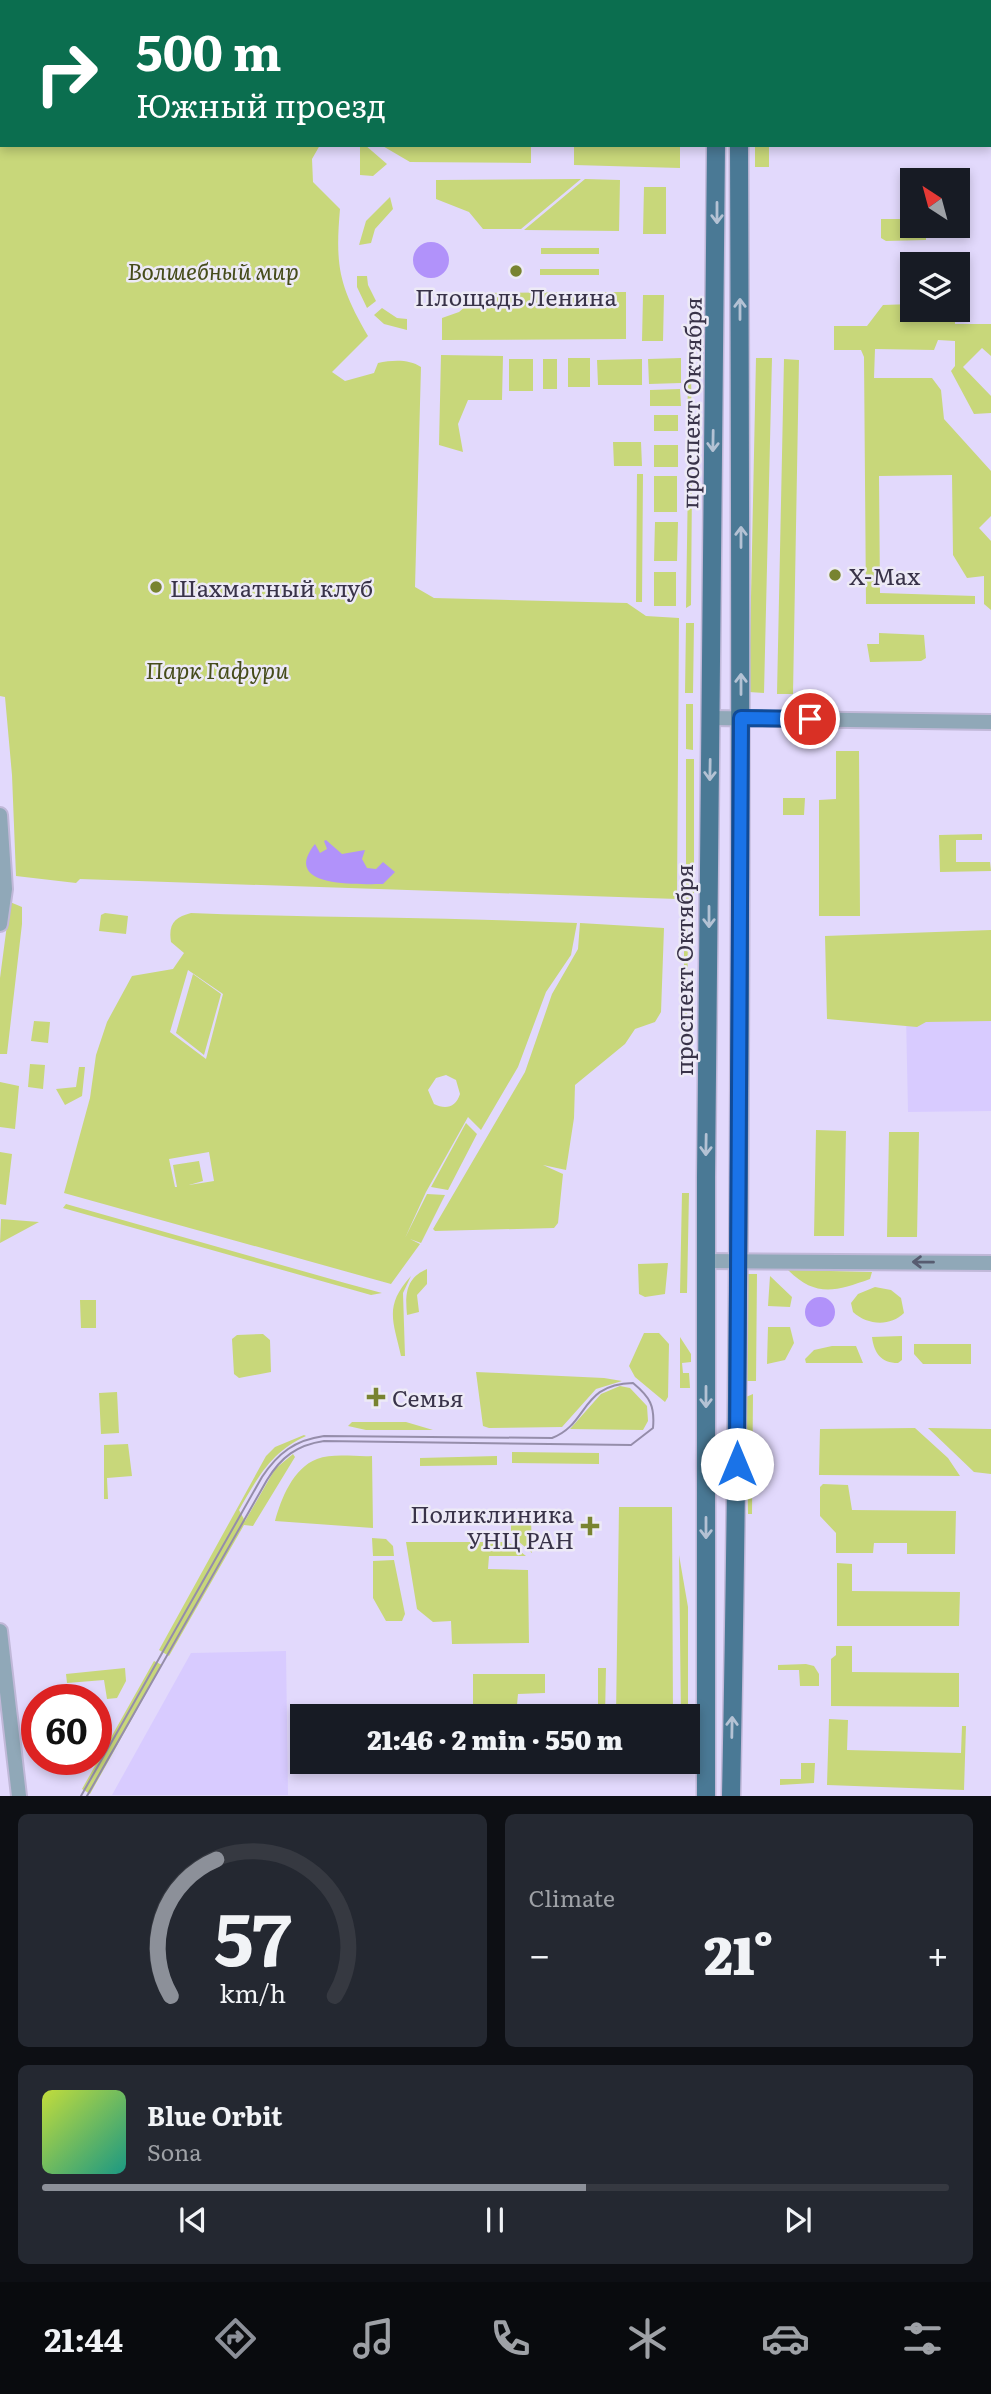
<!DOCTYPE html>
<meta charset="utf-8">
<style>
body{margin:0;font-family:Literata,serif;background:#242831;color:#f1f3f6;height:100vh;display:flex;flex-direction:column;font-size:26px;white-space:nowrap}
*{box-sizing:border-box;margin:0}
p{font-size:23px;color:#9ea1a6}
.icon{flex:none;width:38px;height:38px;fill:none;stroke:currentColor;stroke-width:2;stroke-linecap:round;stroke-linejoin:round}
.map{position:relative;height:1796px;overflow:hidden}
.sheet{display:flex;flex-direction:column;gap:18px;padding:18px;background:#0d0f14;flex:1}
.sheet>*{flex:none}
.banner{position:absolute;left:0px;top:0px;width:992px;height:147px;box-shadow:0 4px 10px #0003;background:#0b6e4f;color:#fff;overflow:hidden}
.needle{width:46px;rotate:324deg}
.tools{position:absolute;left:900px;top:168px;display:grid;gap:14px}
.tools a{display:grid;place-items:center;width:70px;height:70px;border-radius:0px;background:#171b24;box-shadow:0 4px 10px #0003;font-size:35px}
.speed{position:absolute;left:21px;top:1684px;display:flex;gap:14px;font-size:35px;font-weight:700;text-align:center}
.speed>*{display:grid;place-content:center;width:91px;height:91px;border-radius:50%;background:#171b24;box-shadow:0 4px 10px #0003;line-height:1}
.speed .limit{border:10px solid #d22;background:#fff;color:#111}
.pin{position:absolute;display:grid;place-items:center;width:60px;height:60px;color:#fff;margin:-30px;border:4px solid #fff;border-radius:50%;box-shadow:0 2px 7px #0007}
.me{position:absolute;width:77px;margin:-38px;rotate:0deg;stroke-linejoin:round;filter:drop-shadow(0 0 5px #0008)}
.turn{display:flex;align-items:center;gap:24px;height:147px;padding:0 21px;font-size:32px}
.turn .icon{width:91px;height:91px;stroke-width:2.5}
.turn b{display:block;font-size:49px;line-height:60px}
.big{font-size:52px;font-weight:800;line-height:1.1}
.sheet .card{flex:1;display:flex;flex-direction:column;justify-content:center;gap:10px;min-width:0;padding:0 24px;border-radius:10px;background:#242831}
.sheet .dial{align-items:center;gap:0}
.dial svg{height:182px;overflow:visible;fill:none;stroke:#363941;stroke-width:7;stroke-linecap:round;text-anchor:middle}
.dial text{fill:#f1f3f6;stroke:none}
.song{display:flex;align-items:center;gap:21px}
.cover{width:84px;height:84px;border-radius:10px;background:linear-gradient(135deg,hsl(70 70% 55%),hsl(170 70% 35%))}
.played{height:7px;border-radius:4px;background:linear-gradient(90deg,#8c9099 60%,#363941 60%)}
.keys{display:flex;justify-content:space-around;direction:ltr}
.heat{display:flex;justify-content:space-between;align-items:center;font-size:38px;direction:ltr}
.sheet .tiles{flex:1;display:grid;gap:18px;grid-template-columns:1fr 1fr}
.card:last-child{grid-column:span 2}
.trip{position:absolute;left:290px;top:1704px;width:410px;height:70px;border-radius:0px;background:#171b24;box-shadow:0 4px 10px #0003;font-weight:800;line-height:70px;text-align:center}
.tabs{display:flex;height:112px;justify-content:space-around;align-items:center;background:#090b0e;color:#9ea1a6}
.tabs .icon{width:49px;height:49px}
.tabs .current{color:#8c9099}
.tabs b{font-size:32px;color:#f1f3f6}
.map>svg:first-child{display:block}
.built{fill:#d8cbff}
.green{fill:#c8d77a;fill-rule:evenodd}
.water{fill:#b192fa}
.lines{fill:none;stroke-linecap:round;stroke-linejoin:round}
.minor-casing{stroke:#c0b8d8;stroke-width:18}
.major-casing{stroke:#c0b8d8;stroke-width:21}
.minor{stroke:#90a8b8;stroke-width:14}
.major{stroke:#4a7995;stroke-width:18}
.tram{stroke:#958daa;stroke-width:2}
.oneway{stroke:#b4c2d4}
.oneway2{stroke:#575c70}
.route-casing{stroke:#114b97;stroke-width:18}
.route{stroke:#1a73e8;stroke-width:12}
.poi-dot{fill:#788330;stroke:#edeaf6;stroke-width:2.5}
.labels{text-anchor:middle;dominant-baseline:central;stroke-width:5;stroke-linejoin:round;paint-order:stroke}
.park-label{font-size:23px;font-style:italic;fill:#464c1b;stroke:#edeaf6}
.poi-label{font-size:23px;fill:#393349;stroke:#edeaf6;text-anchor:start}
.street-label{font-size:23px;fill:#393349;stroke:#edeaf6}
</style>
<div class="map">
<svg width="991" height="1796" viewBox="0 0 991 1796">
<rect width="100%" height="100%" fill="#e2d9fc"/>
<path class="built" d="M454,0h225l-225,2z
M991,964v147l-83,1 -3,-146z
M286,1651l2,144h-176l79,-142z"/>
<path class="green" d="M0,83l2,62h318l-8,14 1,23 27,27c-5,57 -1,77 28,127l-36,36 13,9 29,-8 4,-10c15,-3 31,-4 43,4l-6,220 19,11 193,5 19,13 33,2 -2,281 -597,-20 -4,4 -60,-7 -4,-101 -7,-78 -5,-1z
M360,145h5l22,19 -14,12 -13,-1z
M381,145h150v18l-121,-1z
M574,145h106v23l-106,-3z
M755,145h14v22h-14z
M581,179l-60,50h-38l-14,-17 -33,-13v-19z
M585,179l35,1 -1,51 -95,-1z
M644,187h22v47h-23z
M390,197l3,12 -18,20 -4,14 -12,2 7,-24z
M881,219h31v7h14v14l-40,1 -5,-3z
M541,248h58v6h-58z
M540,269h59v6h-59z
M357,276h10l1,9 8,16 -9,7 -10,-21z
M626,292v47l-184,1v-22l17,-6 22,-19z
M643,295h21l-1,46h-21z
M912,304v6h43v14h36v32l-9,-8 -19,19 28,29v17l-17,1 -23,-43 4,-5v-25l-17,-1 -4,10 -59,-1 -1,29h58l9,12 3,29 47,52v45l-12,12 12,13v69l-7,-6v-28l-17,2 -14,-23 -1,-80 -73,1 1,117 95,3v8h-109l-2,-247 -3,-7h-27v-24h33l16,-21z
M382,308l15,10 10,1v11l-23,-6 -10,-9z
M441,355l62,1 -1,44h-34l-10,24 5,28 -24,-7z
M568,358h22v29h-22z
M681,358v25l-32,1 -1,-25z
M756,358h16l-8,335 -15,-1z
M509,359h24v32h-24z
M543,359h14v30h-14z
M642,359v26h-44l-1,-25z
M784,359l15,1 -6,334h-16z
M688,361l3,5 1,94 -5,4z
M680,389l1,17h-31v-16z
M654,415h24v16h-24z
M613,442h28l1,24h-28z
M654,445h24v22h-24z
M637,474h6l-1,128h-6z
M654,476h23v36h-23z
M688,479l4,3 -1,123 -5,3z
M655,522h23l-1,39h-23z
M654,572h22v34h-22z
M686,623h8l-1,70h-8z
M879,633l45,2 2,23 -5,3 -51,1 -3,-18h12z
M686,704h7v46l-7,-1z
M836,751h23l1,165h-41v-116l17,-1z
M686,759h8v140l-8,3z
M783,798h22l-1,17h-21z
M982,834v6h-26v22h34l1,9 -51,1 -1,-37z
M10,902l12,5v17l-15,130h-7v-76z
M105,913l23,3 -2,18 -27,-3 2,-16z
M191,913c129,5 257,4 386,10l-6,32 -25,37 -28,75 -37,63 -13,-13 -42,75 -21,46 22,-44 18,1 -24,48 -11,-4 10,5 -29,40 -327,-91 26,-95 6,-43 11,-33 25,-46 41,-7 11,-16 -13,-11c-3,-18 4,-25 20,-29zM188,970l35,24 -17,65 -36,-27zM446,1075l10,5 4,14c-4,13 -14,16 -26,10l-6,-14 8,-12zM209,1152l5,29 -25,4 14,-4 -4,-20 -26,4 4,22h-2l-6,-28z
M684,919l4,3 -1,105 -3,2z
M580,923l84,5 -3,84 -6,10 -20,7 -10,15 -50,41 -1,33 -8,52 -23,-5 20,9 -5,49 -4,5 -119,3 -2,-2 92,-157 27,-78 26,-45z
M991,930v91l-65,1 -9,5 -90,-8 -2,-83z
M193,974l28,20 -17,61 -28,-22z
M34,1021l16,1 -2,21 -17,-2z
M30,1064l15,1 -2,24 -15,-2z
M79,1067h6l-3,29 -17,9 -9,-16 20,-2z
M0,1082l19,4 -4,43 -15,-2z
M466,1123l11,11 -29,56 -17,-3z
M816,1130l30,1 -2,105h-30z
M889,1132h30l-2,105h-30z
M0,1152l12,2 -6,51 -6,-1z
M682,1193h7l-2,100h-7z
M66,1204l279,79 37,10 -11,2 -308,-87z
M1,1219l38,3 -39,21z
M668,1263l-3,31 -20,3 -6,-3 -1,-30z
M427,1269v15l-10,11 2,17 -12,3c-2,-21 -1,-37 20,-46z
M788,1270l84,2 -2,7c-34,12 -54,19 -82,-9z
M747,1274h10l-1,107h-10z
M411,1276l-8,17 2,63h-4c-8,-36 -17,-50 10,-80z
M770,1276l22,21 -2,10 -22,-1z
M875,1287l16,3 10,8 3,15c-14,14 -37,12 -51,-1l-2,-9 7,-9z
M80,1300h16v28h-15z
M768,1327h22l4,16 -9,17 -18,4z
M644,1333h15l10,11 -1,53 -3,5 -30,-25 -6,-11z
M263,1334l7,6 1,32 -32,6 -5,-4 -2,-35 5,-4z
M902,1336v24l-4,3c-17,0 -24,-10 -26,-26z
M680,1337l11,17v8l-9,1 1,10h6l1,15h-10z
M914,1344h57v20h-48l-9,-10z
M832,1346h24l7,17h-57l-1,-4 9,-9z
M476,1372l128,6 18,3 -26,8 -34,38 -73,1 -6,-2z
M620,1386l10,2 17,18 1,15 -5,9 -73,-1 31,-35z
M117,1392l2,41 -18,1 -2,-41z
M753,1394l-1,120h-4l-2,-117z
M352,1422h54l27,8h-67l-18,-4z
M915,1428l33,30 12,18 -141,-1 1,-46z
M928,1428l63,1v45l-17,-2z
M304,1435l2,1c-35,16 -48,41 -67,74l6,11 30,-52 18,-15 2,3 -42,69 -9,-1 -75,131 -10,-6 107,-194 9,-9z
M128,1444l4,32 -25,2 1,21h-4v-54z
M512,1452l87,1v11l-87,-1z
M372,1456l1,72 -98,-7c6,-22 18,-53 42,-62 15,-6 39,-2 55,-3z
M497,1456v9l-77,1v-8z
M823,1484l25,1 4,25 104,1 -1,43h-48v-11h-33l-1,10h-37v-20l-16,-17v-29z
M619,1507h53l1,210h-57z
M531,1518l1,35 -21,-18v-16z
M372,1538l14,1 7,7 1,10h-21z
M406,1542h102l18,14h-37l-1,13 40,1 1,73 -77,1 -1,-23 -18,1 -16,-13z
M679,1555l9,52v134v-24h-7z
M394,1560l11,54 -3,7h-16l-13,-23v-37z
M837,1563l15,1v27l108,1 -1,34h-122z
M836,1646h16v26l107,1v34l-128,-1v-47l5,-4z
M154,1661l8,4 -72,129 -8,-5z
M806,1664l8,2 5,8v12h-19l-1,-16h-21v-5z
M125,1668l1,13 -9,17 -10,1 -3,-19 -37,3 -1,-9z
M598,1668h8l-1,49h-7z
M473,1674h72v19l-27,1 -1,11 -12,12h-32z
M829,1719l19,1 -1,30 114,3 1,-27h4l-2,64 -137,-5z
M801,1763h14l-1,20 -34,2v-6h21z"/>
<path class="water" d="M413 260a18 18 0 1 1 36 0a18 18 0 1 1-36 0Z
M326,840l16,14 23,-4 -3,9 5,9 9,1 7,-7 12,10 -12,12c-21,0 -104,5 -68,-40l5,9 7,-4 -3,-8z
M805 1312a15 15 0 1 1 30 0a15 15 0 1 1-30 0Z"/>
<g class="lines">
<defs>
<path id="minor" d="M710,718l281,4
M0,815l5,74 -5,35
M706,1261l285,2
M0,1631l19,165"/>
<path id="major" d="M712,0v2
M738,0v2
M706,1796v-618l10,-1033
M731,1796c11,-550 10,-1101 8,-1651"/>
</defs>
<use href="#minor" class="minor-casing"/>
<use href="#major" class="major-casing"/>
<use href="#minor" class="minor"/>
<use href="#major" class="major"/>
<path class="tram" d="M81,1796l181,-319c16,-24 33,-37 62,-41l228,2c37,-14 28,-54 81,-55 17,14 22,23 20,45l-22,17 -307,-4c-27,4 -43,16 -57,39l-180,316"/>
</g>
<defs><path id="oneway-shaft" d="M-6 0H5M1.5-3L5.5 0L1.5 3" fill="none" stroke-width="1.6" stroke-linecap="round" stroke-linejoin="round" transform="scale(1.75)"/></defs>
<g class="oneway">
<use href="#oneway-shaft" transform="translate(717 213) rotate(90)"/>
<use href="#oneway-shaft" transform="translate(740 309) rotate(-90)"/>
<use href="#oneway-shaft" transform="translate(713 441) rotate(91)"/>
<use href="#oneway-shaft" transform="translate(741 537) rotate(-90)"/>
<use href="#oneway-shaft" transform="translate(741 684) rotate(-90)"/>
<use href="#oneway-shaft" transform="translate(710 770) rotate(91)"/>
<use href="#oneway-shaft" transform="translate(709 917) rotate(90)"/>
<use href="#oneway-shaft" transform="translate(706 1145) rotate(91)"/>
<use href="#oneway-shaft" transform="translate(706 1397) rotate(90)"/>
<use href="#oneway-shaft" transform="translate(706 1528) rotate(90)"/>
<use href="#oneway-shaft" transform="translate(732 1727) rotate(-89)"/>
</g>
<use class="oneway2" href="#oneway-shaft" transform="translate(923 1262) rotate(-179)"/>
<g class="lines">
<defs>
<path id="route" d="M737,1464l4,-746 69,1"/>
</defs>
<use href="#route" class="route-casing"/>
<use href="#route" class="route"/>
</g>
<g class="poi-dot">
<circle cx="516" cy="271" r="7"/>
<circle cx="835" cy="575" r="7"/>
<circle cx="156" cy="587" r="7"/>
<path d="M372.5 1386.5h7v7h7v7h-7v7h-7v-7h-7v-7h7z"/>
<path d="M586.5 1515.5h7v7h7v7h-7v7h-7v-7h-7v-7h7z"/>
</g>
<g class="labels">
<g class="park-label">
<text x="213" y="270">Волшебный мир</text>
<text x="217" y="669">Парк Гафури</text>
</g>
<g class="poi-label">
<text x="516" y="296" text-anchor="middle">Площадь Ленина</text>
<text x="849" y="575">X-Max</text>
<text x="170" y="587">Шахматный клуб</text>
<text x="392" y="1397">Семья</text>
<text x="574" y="1513" text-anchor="end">Поликлиника<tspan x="574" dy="26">УНЦ РАН</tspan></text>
</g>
<g class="street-label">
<text transform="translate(690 403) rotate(-89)">проспект Октября</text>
<text transform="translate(683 970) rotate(-90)">проспект Октября</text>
</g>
</g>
</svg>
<div class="tools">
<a><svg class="needle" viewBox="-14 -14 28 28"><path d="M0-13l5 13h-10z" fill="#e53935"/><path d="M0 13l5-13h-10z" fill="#9ea1a6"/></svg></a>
<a><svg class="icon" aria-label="layers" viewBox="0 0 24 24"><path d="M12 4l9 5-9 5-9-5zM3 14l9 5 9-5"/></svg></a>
</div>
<div class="speed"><div class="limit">60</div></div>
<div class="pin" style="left:810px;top:719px;background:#d93025"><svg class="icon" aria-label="arrive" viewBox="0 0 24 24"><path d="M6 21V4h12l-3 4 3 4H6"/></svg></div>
<svg class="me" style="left:737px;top:1464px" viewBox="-20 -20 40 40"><circle r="19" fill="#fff"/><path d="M0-13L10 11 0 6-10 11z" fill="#1a73e8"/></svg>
<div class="trip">21:46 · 2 min · 550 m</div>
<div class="banner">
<div class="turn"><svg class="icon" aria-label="right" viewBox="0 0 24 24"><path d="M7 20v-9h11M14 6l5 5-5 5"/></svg><div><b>500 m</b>Южный проезд</div></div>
</div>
</div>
<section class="sheet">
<div class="tiles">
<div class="card dial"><svg viewBox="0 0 100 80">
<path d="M14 69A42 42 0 1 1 86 69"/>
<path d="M14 69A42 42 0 0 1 34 9" stroke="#8c9099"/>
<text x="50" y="56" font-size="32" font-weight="700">57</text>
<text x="50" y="72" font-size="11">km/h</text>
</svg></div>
<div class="card"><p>Climate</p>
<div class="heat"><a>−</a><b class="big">21°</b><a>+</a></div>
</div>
<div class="card">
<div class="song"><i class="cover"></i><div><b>Blue Orbit</b><p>Sona</p></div></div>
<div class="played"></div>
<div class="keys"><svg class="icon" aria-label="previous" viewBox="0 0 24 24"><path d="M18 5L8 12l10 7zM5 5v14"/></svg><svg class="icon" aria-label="pause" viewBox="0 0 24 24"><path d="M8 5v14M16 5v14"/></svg><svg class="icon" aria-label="next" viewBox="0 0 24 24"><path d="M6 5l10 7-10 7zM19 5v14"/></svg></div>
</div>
</div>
</section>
<nav class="tabs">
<b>21:44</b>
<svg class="icon current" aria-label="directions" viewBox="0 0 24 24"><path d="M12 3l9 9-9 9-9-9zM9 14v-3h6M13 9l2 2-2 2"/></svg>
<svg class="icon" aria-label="music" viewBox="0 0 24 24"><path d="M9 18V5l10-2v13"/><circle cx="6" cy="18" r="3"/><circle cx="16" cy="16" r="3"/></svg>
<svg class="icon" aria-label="phone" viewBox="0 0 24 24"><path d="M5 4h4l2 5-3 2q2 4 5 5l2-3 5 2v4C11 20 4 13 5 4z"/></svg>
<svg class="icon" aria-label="climate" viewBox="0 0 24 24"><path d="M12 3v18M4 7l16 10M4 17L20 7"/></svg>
<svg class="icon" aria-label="car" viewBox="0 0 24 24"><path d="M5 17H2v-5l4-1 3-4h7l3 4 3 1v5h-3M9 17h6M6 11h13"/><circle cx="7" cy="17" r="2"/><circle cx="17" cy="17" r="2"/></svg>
<svg class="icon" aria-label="filters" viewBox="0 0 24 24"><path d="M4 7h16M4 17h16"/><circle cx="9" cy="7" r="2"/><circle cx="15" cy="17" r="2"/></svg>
</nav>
